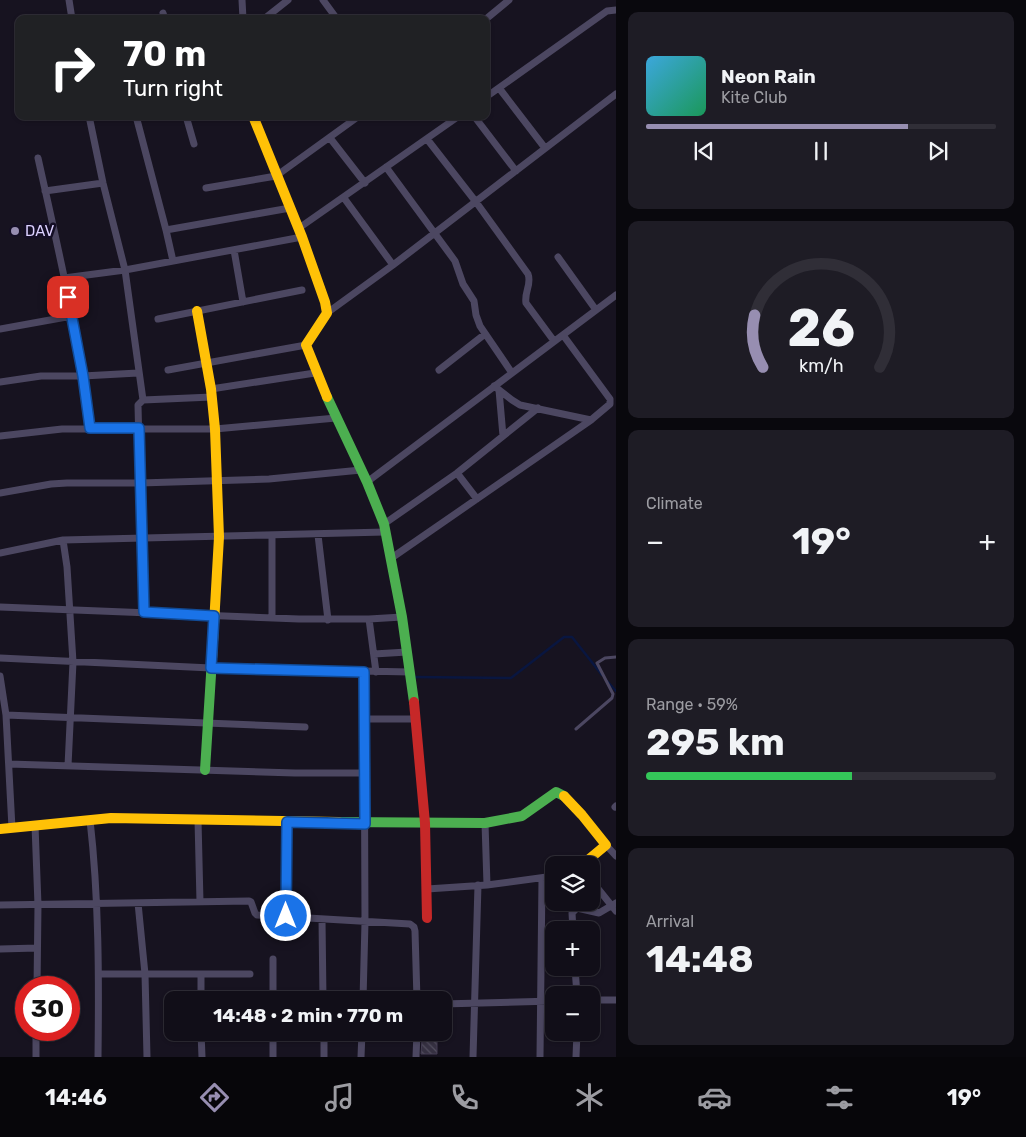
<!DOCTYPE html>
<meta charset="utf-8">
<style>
body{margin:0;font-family:Rubik,sans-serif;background:#1e1c25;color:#f1f3f6;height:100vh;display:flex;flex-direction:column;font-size:19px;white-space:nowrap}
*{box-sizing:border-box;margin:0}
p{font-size:16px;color:#9c9ca2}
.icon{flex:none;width:28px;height:28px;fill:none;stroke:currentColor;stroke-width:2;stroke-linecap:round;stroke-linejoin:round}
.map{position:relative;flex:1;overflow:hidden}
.details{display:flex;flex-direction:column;gap:12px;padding:12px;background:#09080d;width:410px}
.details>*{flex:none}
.guide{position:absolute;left:15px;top:15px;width:475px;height:105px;border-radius:10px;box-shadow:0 1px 4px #0004,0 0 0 1px #302e37;background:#202124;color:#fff;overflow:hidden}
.fabs{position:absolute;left:545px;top:856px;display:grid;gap:10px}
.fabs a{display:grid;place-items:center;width:55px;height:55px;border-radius:10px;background:#110e18;box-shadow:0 1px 4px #0004,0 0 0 1px #302e37;font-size:25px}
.speed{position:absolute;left:15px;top:976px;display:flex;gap:10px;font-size:25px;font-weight:700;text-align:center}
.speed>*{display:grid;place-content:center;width:65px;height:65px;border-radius:50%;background:#110e18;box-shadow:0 1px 4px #0004,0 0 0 1px #302e37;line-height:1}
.speed .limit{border:8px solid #d22;background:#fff;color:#111}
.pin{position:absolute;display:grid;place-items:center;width:42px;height:42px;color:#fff;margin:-21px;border-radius:10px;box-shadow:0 2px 8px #0006}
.me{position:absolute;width:55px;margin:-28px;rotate:0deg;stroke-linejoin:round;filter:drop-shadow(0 0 4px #0008)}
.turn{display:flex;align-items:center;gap:18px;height:105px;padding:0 25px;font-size:22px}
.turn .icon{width:65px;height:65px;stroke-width:2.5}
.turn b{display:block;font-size:35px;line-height:42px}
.big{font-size:38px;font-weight:700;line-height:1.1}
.details .widget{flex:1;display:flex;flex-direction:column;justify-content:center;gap:8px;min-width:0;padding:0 18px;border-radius:10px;background:#1e1c25}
.details .dial{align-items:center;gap:0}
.dial svg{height:130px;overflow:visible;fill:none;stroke:#302e37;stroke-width:7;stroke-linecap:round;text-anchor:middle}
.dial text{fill:#f1f3f6;stroke:none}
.song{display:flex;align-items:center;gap:15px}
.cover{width:60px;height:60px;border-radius:8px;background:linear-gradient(135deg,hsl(200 70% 55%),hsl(150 70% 35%))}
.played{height:5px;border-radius:2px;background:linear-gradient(90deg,#978eb1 75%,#302e37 75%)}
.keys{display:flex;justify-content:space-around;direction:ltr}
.heat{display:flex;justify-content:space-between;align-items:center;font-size:28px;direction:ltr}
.charge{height:8px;border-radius:4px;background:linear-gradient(90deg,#34c759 59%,#302e37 0)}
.trip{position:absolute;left:164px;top:991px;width:288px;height:50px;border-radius:10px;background:#110e18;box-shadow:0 1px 4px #0004,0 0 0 1px #302e37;font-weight:700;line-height:50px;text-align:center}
.tab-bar{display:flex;height:80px;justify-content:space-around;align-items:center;background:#07060a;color:#9c9ca2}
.tab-bar .icon{width:35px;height:35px}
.tab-bar .selected{color:#978eb1}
.tab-bar b{font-size:22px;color:#f1f3f6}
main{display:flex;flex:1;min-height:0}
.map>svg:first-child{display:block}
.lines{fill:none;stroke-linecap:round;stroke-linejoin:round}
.stream{stroke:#091640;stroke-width:2.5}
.building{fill:url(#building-back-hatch);stroke:#443d53}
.lane{stroke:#4c4761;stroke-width:3}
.street{stroke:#4c4761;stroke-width:7}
.fast{stroke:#4caf50;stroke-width:10}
.slow{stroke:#ffc107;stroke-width:10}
.jam{stroke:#c62828;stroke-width:10}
.route-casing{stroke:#114b97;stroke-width:12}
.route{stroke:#1a73e8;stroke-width:9}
.poi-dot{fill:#978eb1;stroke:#140e25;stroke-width:2}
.labels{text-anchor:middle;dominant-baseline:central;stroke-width:5;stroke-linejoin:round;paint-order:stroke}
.poi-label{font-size:15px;fill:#dcd1ff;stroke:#140e25;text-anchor:start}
</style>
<main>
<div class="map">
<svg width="616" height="1057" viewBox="0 0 616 1057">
<defs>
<pattern id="building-back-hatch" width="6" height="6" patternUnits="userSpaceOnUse" patternTransform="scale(1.25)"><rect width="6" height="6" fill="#363142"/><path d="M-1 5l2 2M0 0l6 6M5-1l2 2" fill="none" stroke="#524e5e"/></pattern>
</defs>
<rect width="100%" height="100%" fill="#171320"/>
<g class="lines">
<path class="stream" d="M414,677l97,1 53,-41h8l30,38
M607,681l9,10"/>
</g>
<path class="building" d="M422,1040h15v14h-16z"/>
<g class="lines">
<path class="lane" d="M576,729l36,-31 1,-4 -16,-31 8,-5 11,-1"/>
<path class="street" d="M69,0l3,19
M242,0l1,19
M323,0l14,19
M163,13l2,6
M264,19l24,-19
M486,19l23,-19
M499,88l46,60
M486,97l121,-86 9,-1
M89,116l14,67 22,87 18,130
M136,116l30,114 7,31
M186,116l8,28
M474,116l42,55
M330,138l35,45
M427,139l49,63 52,72c4,10 -4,18 -2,29l28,38
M38,158c20,90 41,179 52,270
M386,167l69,94 8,23 11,17 2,14 4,11 32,47
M206,188l70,-12 83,-60
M45,191l58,-8
M344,198l49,67
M299,228l160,-112
M166,230l124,-22
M234,250l9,52
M558,257l38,53
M64,278l61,-8 177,-33
M327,313l66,-48 223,-171
M158,319l144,-29
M0,329l72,-13
M168,370l138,-25
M439,370l46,-36
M0,382l41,-6h42l55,-3
M494,386l18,14 8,5 71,15
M211,389l104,-16
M499,390l4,46
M0,436l62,-7h153l121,-11
M457,473l20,26
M367,482l249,-187
M0,493l51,-9 16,-1h73l129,-4 92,-9
M384,524l73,-51 81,-65
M318,535l10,85
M63,540l4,27 6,95 -5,104
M0,553l63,-13 322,-8
M390,559l201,-139 19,-16v-5l-47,-64
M0,607l299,12h70l33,-2
M143,612l-5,-207 5,-5 69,-3
M272,618v-82
M369,619l7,53
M374,654l33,-2
M0,658l211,10 199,4
M0,676l6,39 6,113
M6,715l299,12
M364,719h52
M9,764l286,9h68
M615,807l1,-1
M90,820c9,79 9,158 8,237
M198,820l2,82
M485,823l2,62
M35,825l3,80 -1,83
M606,845l10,11
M591,880l25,31
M427,889l60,-4 67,-9
M138,903l7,71 2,83
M0,905l249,-4 2,1 4,11 2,2 153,9 4,3 1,4 2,69
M286,916l1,-94
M322,919l1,81
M573,930l-1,-17 5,-5 22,5 17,-10
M0,949l37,-1
M575,968l2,27
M99,974h151
M201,974v26
M273,1000v-41
M363,1000l2,-78 -1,-251
M591,1000h25
M442,1004l112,-3
M201,1032l1,25
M324,1032v25
M36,1057v-27
M273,1057v-25
M361,1057l1,-25
M416,1057l1,-25
M473,1057l5,-172
M540,1057l2,-179
M576,1057l1,-25"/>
<path class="fast" d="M327,397l40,85 17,42 18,93 12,85
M205,770l7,-111
M339,822l146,1 37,-7 34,-24 8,4"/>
<path class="slow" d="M253,116l49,121 23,65 2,11 -21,32 21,52
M197,311l14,78 4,40 4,108 -7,122
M564,796l18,19 24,30 -24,20
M0,829l111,-11 228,4"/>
<path class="jam" d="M414,702l11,121 2,95"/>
</g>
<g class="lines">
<defs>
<path id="route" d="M68,297l15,79 7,52h49l5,184 70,4 -3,52 153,4 1,152 -78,-2 -1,94"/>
</defs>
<use href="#route" class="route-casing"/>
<use href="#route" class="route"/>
</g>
<circle class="poi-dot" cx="15" cy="231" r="5"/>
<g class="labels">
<g class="poi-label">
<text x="25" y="231">DAV</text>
</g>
</g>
</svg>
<div class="fabs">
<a><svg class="icon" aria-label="layers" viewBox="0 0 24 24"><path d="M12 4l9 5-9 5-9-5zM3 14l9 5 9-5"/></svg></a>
<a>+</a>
<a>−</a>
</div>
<div class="speed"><div class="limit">30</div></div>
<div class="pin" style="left:68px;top:297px;background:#d93025"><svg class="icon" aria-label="arrive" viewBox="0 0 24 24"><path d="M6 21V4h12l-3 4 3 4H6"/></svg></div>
<svg class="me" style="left:286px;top:916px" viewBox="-20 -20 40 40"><circle r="17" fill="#1a73e8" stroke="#fff" stroke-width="3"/><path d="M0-11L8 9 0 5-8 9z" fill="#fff"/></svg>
<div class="trip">14:48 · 2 min · 770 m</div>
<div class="guide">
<div class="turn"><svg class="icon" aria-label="right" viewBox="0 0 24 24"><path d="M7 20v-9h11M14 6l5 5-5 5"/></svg><div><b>70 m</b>Turn right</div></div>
</div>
</div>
<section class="details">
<div class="widget">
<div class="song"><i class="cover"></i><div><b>Neon Rain</b><p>Kite Club</p></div></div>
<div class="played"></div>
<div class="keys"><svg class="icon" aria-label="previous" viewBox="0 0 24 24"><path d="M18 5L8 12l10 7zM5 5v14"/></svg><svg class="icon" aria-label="pause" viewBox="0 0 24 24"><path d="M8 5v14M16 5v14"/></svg><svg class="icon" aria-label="next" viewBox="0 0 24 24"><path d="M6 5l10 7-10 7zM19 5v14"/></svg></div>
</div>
<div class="widget dial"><svg viewBox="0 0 100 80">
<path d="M14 69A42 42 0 1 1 86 69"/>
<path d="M14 69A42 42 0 0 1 9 37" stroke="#978eb1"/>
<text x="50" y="56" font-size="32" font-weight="700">26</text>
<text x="50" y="72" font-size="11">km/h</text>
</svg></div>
<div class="widget"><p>Climate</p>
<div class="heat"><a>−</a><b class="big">19°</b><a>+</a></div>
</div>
<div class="widget"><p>Range · 59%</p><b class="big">295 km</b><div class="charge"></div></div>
<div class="widget"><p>Arrival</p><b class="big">14:48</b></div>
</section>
</main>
<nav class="tab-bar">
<b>14:46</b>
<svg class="icon selected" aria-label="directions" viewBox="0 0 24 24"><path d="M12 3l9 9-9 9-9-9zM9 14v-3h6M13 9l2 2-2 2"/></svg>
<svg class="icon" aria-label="music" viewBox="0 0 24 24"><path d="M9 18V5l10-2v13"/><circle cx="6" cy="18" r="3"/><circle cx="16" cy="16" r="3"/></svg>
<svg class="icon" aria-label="phone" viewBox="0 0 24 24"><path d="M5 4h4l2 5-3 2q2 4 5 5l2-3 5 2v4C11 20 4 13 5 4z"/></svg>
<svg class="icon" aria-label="climate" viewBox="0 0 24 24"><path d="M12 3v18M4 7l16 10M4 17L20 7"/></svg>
<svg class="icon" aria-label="car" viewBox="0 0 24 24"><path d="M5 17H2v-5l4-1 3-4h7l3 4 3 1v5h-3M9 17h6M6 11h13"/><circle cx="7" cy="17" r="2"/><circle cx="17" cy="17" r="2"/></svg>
<svg class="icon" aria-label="filters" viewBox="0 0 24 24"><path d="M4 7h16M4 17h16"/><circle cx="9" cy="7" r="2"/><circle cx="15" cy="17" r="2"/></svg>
<b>19°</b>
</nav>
